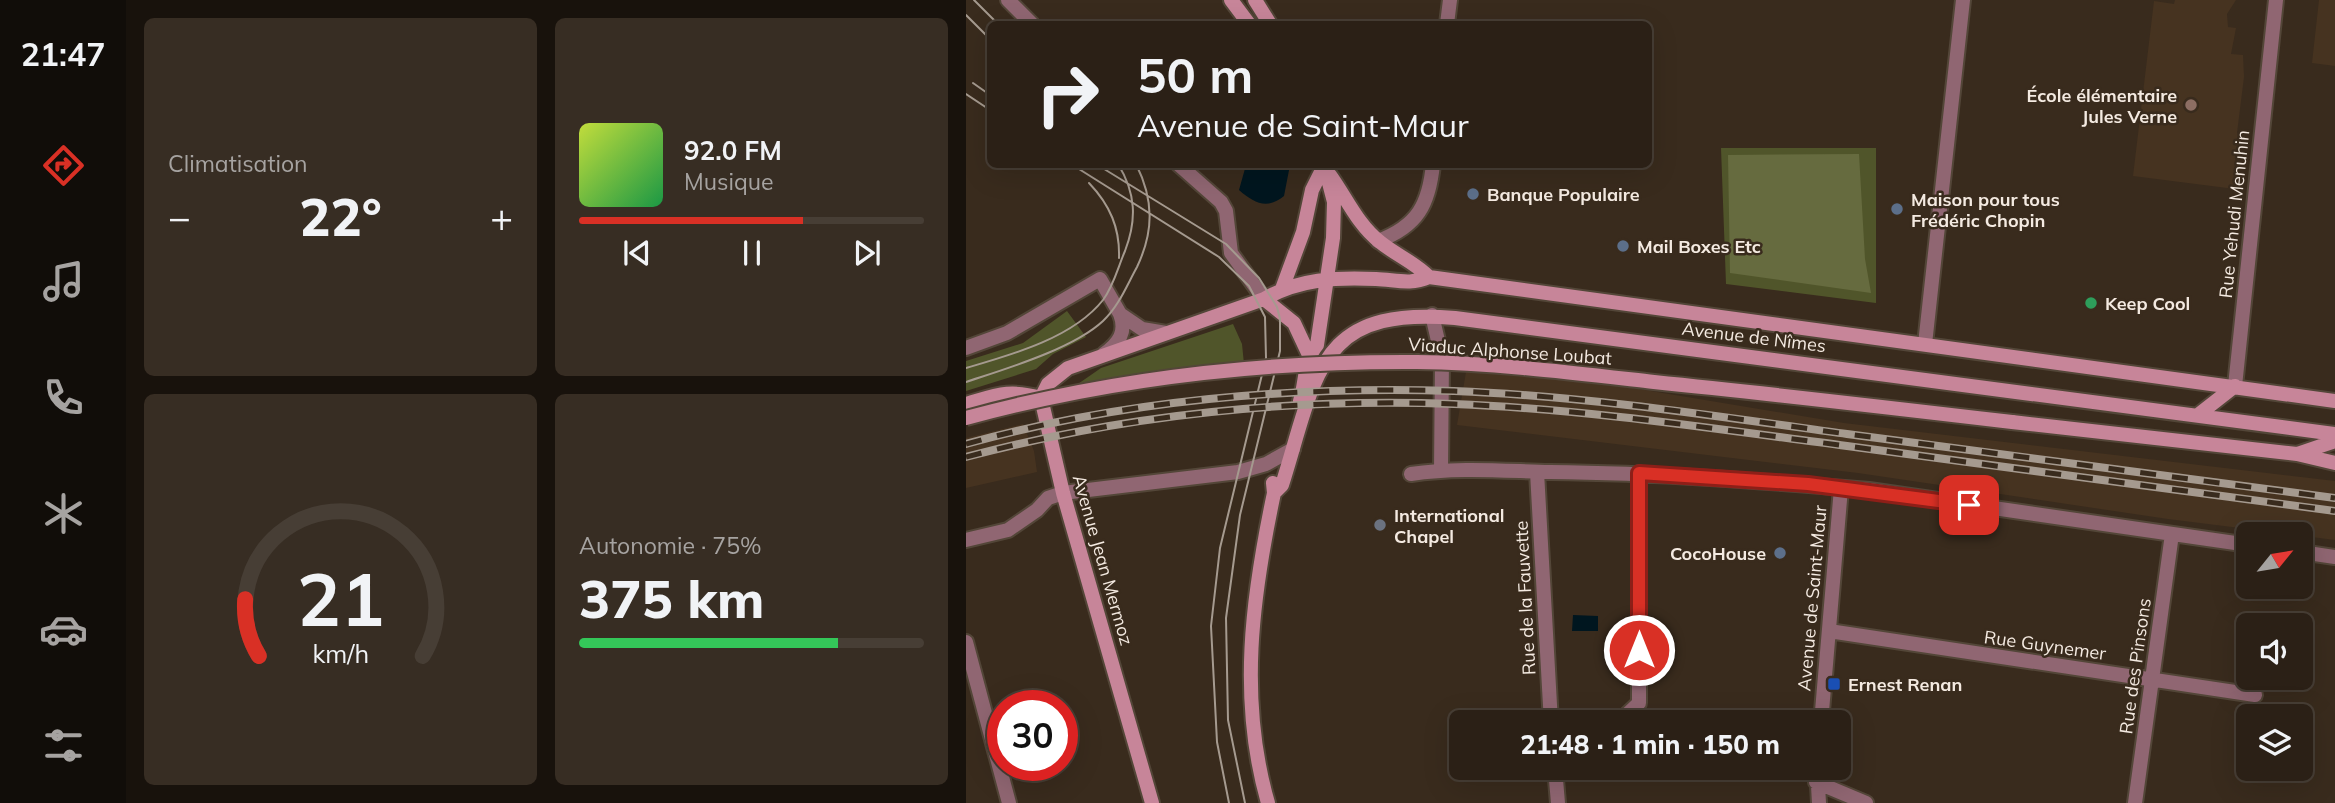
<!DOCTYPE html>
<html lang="fr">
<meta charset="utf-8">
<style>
body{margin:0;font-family:Mulish,sans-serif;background:#372d23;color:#f1f3f6;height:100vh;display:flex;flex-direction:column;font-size:26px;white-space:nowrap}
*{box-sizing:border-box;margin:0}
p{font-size:23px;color:#a6a3a1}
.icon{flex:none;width:38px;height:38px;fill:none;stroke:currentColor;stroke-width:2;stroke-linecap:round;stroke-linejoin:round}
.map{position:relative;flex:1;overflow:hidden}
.details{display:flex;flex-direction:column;gap:18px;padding:18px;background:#18120c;width:840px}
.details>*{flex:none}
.top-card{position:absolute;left:21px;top:21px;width:665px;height:147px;border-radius:10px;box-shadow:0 7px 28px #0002,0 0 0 2px #473e35;background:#2b2016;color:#f1f3f6;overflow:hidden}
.needle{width:46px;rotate:60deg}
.buttons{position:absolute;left:1270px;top:522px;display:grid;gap:14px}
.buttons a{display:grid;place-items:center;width:77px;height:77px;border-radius:10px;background:#2b2016;box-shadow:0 7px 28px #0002,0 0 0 2px #473e35;font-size:35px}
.speed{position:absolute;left:21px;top:690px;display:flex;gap:14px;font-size:35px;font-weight:700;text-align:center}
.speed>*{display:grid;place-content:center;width:91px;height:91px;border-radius:50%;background:#2b2016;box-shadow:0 7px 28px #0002,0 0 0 2px #473e35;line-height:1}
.speed .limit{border:10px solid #d22;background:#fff;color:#111}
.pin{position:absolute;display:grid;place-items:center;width:60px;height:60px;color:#fff;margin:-30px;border-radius:14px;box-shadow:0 4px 10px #0006}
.me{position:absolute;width:77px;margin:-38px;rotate:0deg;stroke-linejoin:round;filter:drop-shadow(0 0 5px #0008)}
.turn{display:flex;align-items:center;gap:24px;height:147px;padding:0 35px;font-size:32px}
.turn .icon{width:91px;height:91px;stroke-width:2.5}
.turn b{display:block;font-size:49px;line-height:60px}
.big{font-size:52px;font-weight:800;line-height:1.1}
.details .card{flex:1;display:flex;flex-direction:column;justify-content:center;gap:10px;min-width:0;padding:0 24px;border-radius:10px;background:#372d23}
.details .dial{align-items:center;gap:0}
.dial svg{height:182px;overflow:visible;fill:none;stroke:#473e35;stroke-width:7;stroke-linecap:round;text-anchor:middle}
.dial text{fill:#f1f3f6;stroke:none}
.song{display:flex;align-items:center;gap:21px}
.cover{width:84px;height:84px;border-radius:10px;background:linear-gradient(135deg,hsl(70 70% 55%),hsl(140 70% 35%))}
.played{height:7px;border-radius:4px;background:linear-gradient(90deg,#d93025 65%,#473e35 65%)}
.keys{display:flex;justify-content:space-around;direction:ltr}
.heat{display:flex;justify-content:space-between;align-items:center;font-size:38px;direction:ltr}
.charge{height:10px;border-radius:5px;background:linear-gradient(90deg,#34c759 75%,#473e35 0)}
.details .tiles{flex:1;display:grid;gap:18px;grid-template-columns:repeat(2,1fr)}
.trip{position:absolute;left:483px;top:710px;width:402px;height:70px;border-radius:10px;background:#2b2016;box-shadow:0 7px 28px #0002,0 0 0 2px #473e35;font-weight:800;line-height:70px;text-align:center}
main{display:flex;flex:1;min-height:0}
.tab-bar{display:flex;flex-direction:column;width:126px;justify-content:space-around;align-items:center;background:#110d09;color:#a6a3a1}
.tab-bar .icon{width:49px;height:49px}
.tab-bar .current{color:#d93025}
.tab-bar b{font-size:32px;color:#f1f3f6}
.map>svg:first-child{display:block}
.built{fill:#463320}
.green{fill:#50552a}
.forest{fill:#666b3f}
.water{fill:#00161f}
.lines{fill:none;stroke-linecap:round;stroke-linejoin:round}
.street-casing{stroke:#534638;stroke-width:18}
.secondary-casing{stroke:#534638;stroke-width:18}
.street{stroke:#906672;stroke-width:14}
.secondary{stroke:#c78599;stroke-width:14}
.tram{stroke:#a59a8f;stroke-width:2}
.rail-casing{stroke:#a59a8f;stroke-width:8}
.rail{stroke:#392b1d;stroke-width:5;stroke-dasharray:16;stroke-linecap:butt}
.secondary-bridge-casing{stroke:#534638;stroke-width:18;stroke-linecap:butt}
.secondary-bridge{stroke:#c78599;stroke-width:14}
.route-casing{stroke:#8d1f18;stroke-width:18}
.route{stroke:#d93025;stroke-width:12}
.education-dot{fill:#8d6e63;stroke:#392b1d;stroke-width:2.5}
.service-dot{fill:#5c6f8a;stroke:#392b1d;stroke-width:2.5}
.leisure-dot{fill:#2e9e5b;stroke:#392b1d;stroke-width:2.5}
.worship-dot{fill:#6b7280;stroke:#392b1d;stroke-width:2.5}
.transit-dot{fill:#1a4fb4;stroke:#392b1d;stroke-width:2.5}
.labels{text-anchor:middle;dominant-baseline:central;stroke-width:5;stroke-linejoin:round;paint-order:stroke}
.poi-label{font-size:18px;font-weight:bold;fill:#f4eae1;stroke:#392b1d;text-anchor:start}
.street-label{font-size:18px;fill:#f4eae1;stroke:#392b1d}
</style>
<main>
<nav class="tab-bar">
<b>21:47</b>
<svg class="icon current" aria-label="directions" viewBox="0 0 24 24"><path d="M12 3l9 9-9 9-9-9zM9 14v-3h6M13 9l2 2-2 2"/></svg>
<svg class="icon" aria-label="music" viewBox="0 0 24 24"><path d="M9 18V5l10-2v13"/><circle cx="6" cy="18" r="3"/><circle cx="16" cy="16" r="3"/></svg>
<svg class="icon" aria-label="phone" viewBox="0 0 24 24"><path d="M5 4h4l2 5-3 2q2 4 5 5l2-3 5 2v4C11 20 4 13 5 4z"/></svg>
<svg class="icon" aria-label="climate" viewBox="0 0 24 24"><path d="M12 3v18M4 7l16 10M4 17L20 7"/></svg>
<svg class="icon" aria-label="car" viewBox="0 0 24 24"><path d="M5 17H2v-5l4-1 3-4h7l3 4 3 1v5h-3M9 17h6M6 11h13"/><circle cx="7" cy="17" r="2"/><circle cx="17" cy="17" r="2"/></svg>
<svg class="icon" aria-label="filters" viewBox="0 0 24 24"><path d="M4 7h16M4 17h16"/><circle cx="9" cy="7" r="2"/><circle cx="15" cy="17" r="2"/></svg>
</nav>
<section class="details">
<div class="tiles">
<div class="card"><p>Climatisation</p>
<div class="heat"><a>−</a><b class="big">22°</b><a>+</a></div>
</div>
<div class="card">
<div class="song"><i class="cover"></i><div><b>92.0 FM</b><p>Musique</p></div></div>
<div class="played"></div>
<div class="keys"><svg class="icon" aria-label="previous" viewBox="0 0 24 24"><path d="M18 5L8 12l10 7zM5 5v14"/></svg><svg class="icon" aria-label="pause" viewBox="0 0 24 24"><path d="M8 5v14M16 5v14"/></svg><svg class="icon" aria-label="next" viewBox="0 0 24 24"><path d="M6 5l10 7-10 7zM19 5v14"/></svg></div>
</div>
<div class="card dial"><svg viewBox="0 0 100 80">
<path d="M14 69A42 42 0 1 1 86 69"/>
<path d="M14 69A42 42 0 0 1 8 44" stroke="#d93025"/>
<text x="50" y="56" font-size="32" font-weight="700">21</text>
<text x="50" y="72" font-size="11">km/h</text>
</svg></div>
<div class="card"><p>Autonomie · 75%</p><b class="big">375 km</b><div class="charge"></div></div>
</div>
</section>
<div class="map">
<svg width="1369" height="803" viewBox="0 0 1369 803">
<rect width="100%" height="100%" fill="#392b1d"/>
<path class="built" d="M1209,0h61l-9,14 1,13 8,1 -5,26 12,1 1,22 -7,56 4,1 -6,55 -102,-13 21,-175 20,3z
M1353,0h16v66l-23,-3z
M501,366l160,21 217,36 491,58v59l-167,-21 -310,-46 -401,-48z
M57,424l11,27 3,21 -71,16v-50z"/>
<path class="green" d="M755,148h155v155l-150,-19z
M101,311l19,26 -33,17 -17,15 -70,22v-30l57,-18z
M267,324l9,20 2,20 -169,22 26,-18z"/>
<path class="forest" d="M893,154l6,105 6,34 -141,-20 -2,-118z"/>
<path class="water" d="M280,165h44l-6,31c-17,14 -30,7 -45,-6z
M607,615l25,1v15h-26z"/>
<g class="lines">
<defs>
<path id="street" d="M42,0l24,24
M481,24l3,-24
M212,164l43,38 5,9 5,42 33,46
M412,241c40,-15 51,-37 55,-77
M466,315l10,43 -1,113
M959,344l38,-344
M0,348l41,-15 93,-54 20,35
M138,354c15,-11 23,-22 16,-40l22,15 24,4
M1269,386l41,-386
M571,472l14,251
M445,474c46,-7 93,-3 139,-2 107,1 213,9 319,18l380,55
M0,540l42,-10 29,-20 11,-12 15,-5 175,-21 28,-8 27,-15
M1335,552l34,5
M863,631l426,64
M0,642l43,161
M585,722h68l20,-19v-230
M855,723l20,-235
M589,768l3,35
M851,768l2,35
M850,782l50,21
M1169,803l37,-269"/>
<path id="secondary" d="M265,0l18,24
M289,0l15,24
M364,175c16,22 27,49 50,67 16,13 34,20 49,35
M316,289l21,-57 9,-42 12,-24
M298,299l30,24 15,32
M334,401c6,-19 4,-41 17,-56l16,-107 1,-36 -10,-38
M0,404c31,-9 43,-15 75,-6
M1232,415l37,-29
M1046,422l285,32 38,9
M1331,454l38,-13
M308,493l8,-8c35,-111 35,-179 173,-167l880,116
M186,803l-89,-310 -22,-95 7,-14 20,-16 196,-69c35,-20 72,-22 112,-20 21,1 34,6 53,-2l906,124
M302,803c-30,-104 -16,-206 6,-310l-1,-10"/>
</defs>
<use href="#street" class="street-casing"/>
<use href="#secondary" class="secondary-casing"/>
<use href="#street" class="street"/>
<use href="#secondary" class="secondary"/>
<path class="tram" d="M8,0l24,24
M0,15l24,24
M7,83l17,12
M0,94l24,16
M105,164l148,93 30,29 16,31 1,41 -46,190 -9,78 6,116 12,61
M130,164l130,80 33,34 18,29 3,12v32l-40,164 -14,103 2,102 17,83
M123,183c21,22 31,45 30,75
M0,368c45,-13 107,-30 137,-68 11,-15 15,-33 22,-49 12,-31 11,-58 -7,-87
M0,382c39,-13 107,-33 137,-61 16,-15 24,-36 34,-54 17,-36 17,-67 -1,-103"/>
<defs>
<path id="rail" d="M0,444c158,-44 325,-58 488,-53 131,5 262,25 393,43 163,21 325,43 488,64
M0,457c158,-42 324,-59 488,-53 131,5 262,25 393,42 163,22 325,43 488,65"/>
</defs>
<use href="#rail" class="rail-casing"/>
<use href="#rail" class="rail"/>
<defs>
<path id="secondary-bridge" d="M0,418c147,-40 299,-57 451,-56 79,1 158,11 237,20 119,12 239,26 358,40"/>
</defs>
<use href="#secondary-bridge" class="secondary-bridge-casing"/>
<use href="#secondary-bridge" class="secondary-bridge"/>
</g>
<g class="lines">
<defs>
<path id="route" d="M673,650v-177l169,11 161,21"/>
</defs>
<use href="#route" class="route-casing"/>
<use href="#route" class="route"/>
</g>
<circle class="education-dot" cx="1225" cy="105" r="7"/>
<g class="service-dot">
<circle cx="507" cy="194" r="7"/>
<circle cx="931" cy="209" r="7"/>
<circle cx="657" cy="246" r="7"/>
<circle cx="814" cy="553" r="7"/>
</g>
<circle class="leisure-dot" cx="1125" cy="303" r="7"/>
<circle class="worship-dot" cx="414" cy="525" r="7"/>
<rect class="transit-dot" x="861" y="677" width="14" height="14" rx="3.5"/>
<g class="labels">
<g class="poi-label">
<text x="1211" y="95" text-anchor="end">École élémentaire<tspan x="1211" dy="21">Jules Verne</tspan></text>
<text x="521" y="194">Banque Populaire</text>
<text x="945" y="199">Maison pour tous<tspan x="945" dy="21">Frédéric Chopin</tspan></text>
<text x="671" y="246">Mail Boxes Etc</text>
<text x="1139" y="303">Keep Cool</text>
<text x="428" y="515">International<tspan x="428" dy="21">Chapel</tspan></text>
<text x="800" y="553" text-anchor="end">CocoHouse</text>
<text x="882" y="684">Ernest Renan</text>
</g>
<g class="street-label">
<text transform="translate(1268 214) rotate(-84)">Rue Yehudi Menuhin</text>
<text transform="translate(788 337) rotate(7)">Avenue de Nîmes</text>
<text transform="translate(544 351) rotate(4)">Viaduc Alphonse Loubat</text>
<text transform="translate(137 560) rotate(74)">Avenue Jean Mermoz</text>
<text transform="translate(559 598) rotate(-93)">Rue de la Fauvette</text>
<text transform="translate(846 598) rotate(-85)">Avenue de Saint-Maur</text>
<text transform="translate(1079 645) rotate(8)">Rue Guynemer</text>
<text transform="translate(1169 666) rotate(-82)">Rue des Pinsons</text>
</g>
</g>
</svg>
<div class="buttons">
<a><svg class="needle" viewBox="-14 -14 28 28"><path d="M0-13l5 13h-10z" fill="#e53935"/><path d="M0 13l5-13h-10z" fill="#a6a3a1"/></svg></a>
<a><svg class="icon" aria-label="sound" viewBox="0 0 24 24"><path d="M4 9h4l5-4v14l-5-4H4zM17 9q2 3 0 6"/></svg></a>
<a><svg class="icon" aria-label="layers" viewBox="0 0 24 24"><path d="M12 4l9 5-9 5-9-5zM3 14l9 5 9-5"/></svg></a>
</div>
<div class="speed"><div class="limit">30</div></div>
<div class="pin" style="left:1003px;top:505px;background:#d93025"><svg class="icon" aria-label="arrive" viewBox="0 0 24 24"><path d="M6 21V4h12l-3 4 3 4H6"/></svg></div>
<svg class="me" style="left:673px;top:650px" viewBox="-20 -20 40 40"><circle r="17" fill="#d93025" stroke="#fff" stroke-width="3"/><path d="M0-11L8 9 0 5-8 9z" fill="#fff"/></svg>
<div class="trip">21:48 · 1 min · 150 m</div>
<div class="top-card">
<div class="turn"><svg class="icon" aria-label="right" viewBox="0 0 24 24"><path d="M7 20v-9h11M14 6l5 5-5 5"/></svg><div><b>50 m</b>Avenue de Saint-Maur</div></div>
</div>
</div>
</main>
